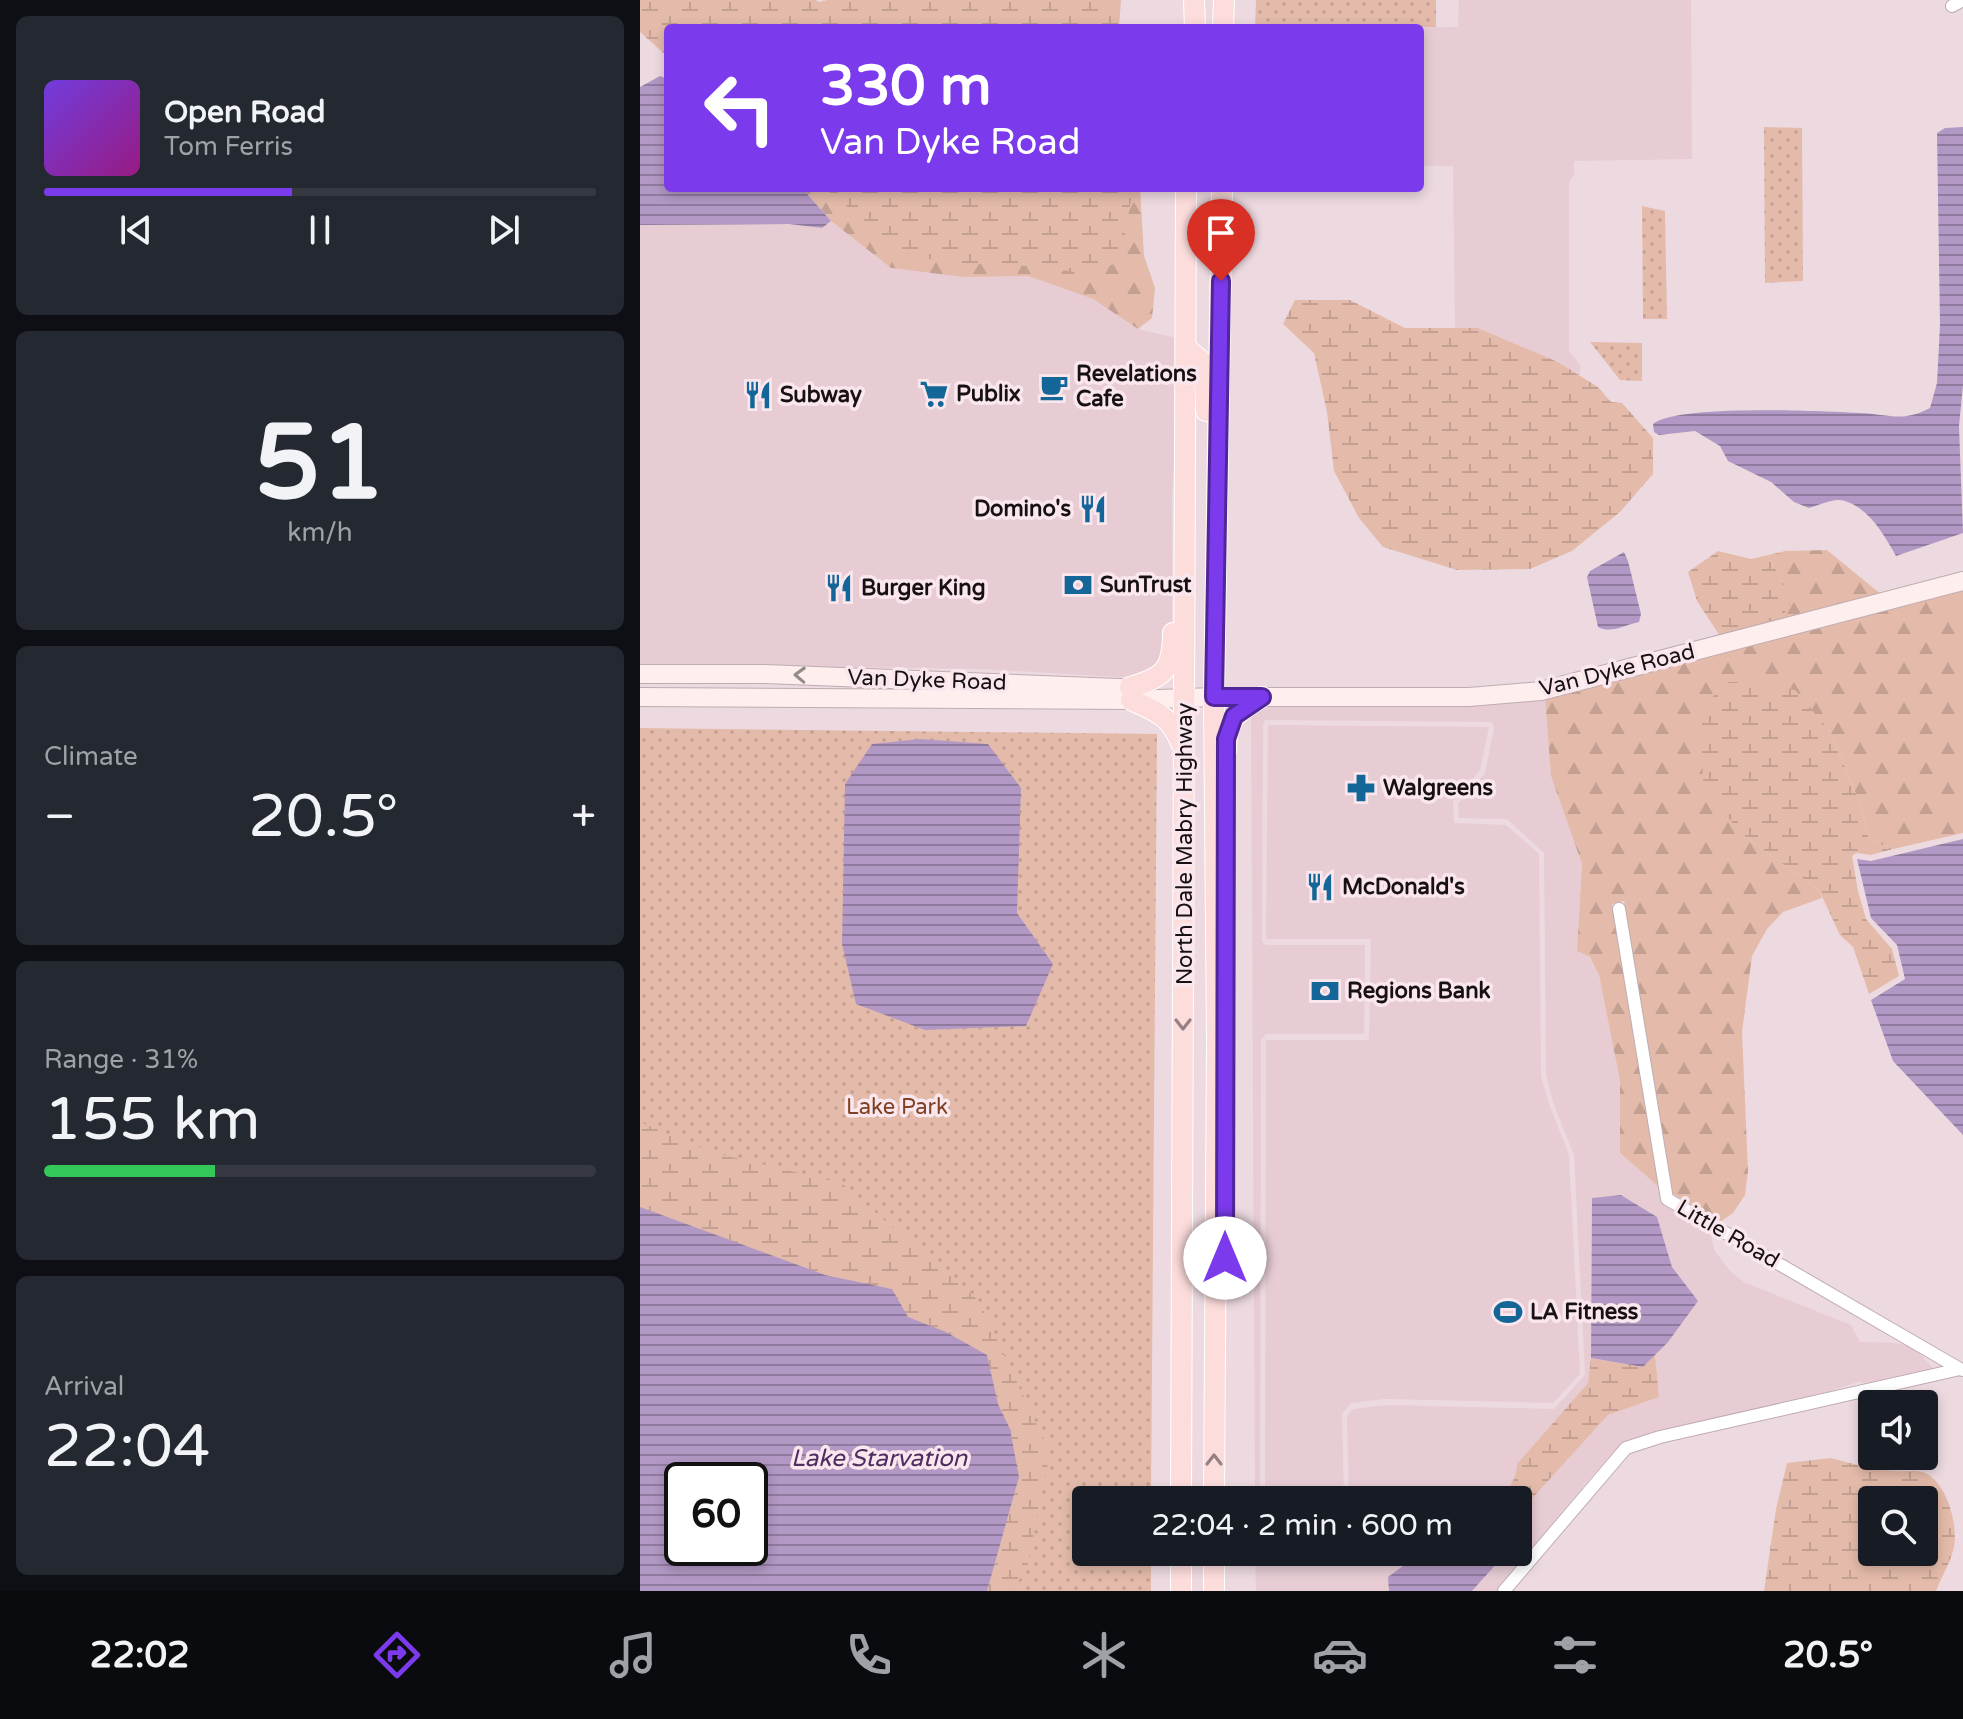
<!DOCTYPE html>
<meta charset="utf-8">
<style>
body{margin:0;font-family:"Varela Round",sans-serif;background:#242831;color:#f1f3f6;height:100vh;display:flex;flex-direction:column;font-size:30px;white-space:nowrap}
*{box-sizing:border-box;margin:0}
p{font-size:26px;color:#9ea1a6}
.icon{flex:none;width:44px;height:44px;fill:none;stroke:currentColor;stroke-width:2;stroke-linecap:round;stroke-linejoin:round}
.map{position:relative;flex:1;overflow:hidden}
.side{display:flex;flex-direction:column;gap:16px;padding:16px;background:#0d0f14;width:640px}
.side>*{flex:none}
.guide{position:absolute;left:24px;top:24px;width:760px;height:168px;border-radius:8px;box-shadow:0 4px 12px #0003;background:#7c3aed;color:#fff;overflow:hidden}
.buttons{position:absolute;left:1218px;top:1390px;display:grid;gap:16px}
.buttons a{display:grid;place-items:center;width:80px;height:80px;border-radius:8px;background:#171b24;box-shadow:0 4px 12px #0003;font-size:40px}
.speed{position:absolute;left:24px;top:1462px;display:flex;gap:16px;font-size:40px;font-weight:700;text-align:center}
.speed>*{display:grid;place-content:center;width:104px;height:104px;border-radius:50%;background:#171b24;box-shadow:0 4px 12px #0003;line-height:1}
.speed .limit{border:4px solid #111;border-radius:12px;background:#fff;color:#111}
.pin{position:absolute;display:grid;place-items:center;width:68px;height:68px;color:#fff;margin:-82px -34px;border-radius:50% 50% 50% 0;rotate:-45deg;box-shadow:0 0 8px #0007}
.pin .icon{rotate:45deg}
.me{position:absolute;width:88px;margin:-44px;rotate:0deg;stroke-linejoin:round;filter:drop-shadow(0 0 6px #0008)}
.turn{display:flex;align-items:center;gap:28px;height:168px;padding:0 24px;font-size:36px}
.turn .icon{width:104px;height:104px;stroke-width:2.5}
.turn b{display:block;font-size:56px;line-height:68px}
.big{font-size:60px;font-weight:600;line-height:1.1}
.side .widget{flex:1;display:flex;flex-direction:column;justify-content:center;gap:12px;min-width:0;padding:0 28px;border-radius:12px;background:#242831}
.side .dial{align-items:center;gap:0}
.dial b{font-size:104px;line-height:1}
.song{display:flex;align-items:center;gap:24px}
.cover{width:96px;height:96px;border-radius:12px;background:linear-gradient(135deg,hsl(260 70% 55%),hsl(310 70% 35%))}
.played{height:8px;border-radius:4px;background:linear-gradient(90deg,#7c3aed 45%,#363941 45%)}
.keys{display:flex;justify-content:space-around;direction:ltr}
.heat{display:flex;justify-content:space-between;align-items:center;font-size:44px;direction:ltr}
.charge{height:12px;border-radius:6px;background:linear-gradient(90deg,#34c759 31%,#363941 0)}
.trip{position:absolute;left:432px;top:1486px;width:460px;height:80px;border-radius:8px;background:#171b24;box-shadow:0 4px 12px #0003;font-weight:600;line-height:80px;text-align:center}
.tab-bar{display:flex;height:128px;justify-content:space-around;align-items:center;background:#090b0e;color:#9ea1a6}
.tab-bar .icon{width:56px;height:56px}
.tab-bar .active{color:#7c3aed}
.tab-bar b{font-size:36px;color:#f1f3f6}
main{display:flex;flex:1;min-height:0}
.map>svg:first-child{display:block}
.built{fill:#e7ccd4}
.green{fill:url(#green-dots);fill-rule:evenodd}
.forest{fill:url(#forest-firs)}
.wetland{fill:url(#wetland-marsh);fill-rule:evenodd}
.water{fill:url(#water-rules);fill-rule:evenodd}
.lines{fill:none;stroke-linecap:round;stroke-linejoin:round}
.street-casing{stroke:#bfacb2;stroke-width:14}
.secondary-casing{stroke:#bfacb2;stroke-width:20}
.primary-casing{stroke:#fff;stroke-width:22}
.street{stroke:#fff;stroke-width:12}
.secondary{stroke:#feeeed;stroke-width:18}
.primary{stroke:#fddcdc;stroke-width:20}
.oneway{stroke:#968b8b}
.oneway2{stroke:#968182}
.route-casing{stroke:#51269a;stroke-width:20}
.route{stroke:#7c3aed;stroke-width:14}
.labels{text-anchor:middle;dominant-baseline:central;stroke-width:7;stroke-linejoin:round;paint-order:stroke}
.poi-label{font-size:22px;font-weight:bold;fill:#171113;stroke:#fae7ed;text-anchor:start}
.street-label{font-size:22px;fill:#171113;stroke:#fae7ed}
.park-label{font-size:22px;fill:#804023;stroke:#fae7ed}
.water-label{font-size:24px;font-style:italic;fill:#4f2d63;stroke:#fae7ed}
</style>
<main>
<section class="side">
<div class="widget">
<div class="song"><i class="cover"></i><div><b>Open Road</b><p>Tom Ferris</p></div></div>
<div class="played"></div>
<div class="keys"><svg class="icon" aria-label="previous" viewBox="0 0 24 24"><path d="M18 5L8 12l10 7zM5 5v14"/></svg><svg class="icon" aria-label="pause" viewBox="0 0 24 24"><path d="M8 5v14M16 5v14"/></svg><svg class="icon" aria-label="next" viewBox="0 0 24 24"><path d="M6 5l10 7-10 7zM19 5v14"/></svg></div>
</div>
<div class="widget dial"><b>51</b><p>km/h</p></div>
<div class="widget"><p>Climate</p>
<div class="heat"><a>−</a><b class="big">20.5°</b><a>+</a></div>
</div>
<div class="widget"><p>Range · 31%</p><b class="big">155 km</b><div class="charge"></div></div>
<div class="widget"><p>Arrival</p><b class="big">22:04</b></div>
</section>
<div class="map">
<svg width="1323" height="1591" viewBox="0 0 1323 1591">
<defs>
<pattern id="green-dots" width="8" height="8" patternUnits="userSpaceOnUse" patternTransform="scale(2)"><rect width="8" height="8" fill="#e4bbaa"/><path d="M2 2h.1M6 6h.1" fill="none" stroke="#c3a091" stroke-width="1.8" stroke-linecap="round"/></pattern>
<pattern id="forest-firs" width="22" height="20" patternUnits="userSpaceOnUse" patternTransform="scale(2)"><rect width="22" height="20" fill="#e4bbaa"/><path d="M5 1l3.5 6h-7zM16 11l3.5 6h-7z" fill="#c3a091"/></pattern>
<pattern id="wetland-marsh" width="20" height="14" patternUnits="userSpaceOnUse" patternTransform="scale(2)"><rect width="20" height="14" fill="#e4bbaa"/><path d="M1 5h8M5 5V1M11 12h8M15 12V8" fill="none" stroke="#c3a091"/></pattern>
<pattern id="water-rules" width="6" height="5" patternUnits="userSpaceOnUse" patternTransform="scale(2)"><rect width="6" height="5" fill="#b298c4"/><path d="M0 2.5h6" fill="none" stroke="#907b9e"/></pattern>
</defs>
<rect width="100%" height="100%" fill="#eddae0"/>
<path class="built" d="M819,0h232l1,159 -118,2v14l-5,6v170l11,14v11l-22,-14 -80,-34h-23l-2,-162h-33v-138h-165l203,-1z
M191,221l60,47 72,9 65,-1 65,23 45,30 43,10 -9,157v142l-9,24 -26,16 -158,-9 -339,-5v-439l149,-1 33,4z
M905,697l6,79 31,88 -5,87 13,6 9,18 21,106v72l39,34 5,18 46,26 4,19 17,22 13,10 107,43 9,17 35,1 13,3 9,5 16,17 -67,15 -8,-1 -38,12 -196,47 -34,37 -94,113h-24l35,-39h11v-41l2,1 88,-97 51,-18 -4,-42 42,-53 -25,-35 -15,-50 -36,-22 -29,3 -1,160 -3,25 -71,81v12l-10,16v8h-158l-2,-84 6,-7 33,-4 168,4 31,-34 -11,-220 -21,-53 -7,-27 -2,-222 -37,-34 -48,-1 -1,-14 27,-31 9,-45 -2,-6 -227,-2 -2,5 -1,217 4,3h99l-1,89h-98l-5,6 -1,460h-5l-4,-789 12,-7z
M628,725l221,2 -9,43 -27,32 1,21 52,2 33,29 2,222 8,28 20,51 11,219 -27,29 -168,-4 -34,4 -9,11 2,86h-79l1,-460h103l2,-101h-105z
M615,1552h194l-5,7 -55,18v14h-133z"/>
<path class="green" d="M616,0h180v27h-181z
M1124,127l38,1 1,153 -38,2z
M1002,206l23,5 2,108h-24z
M950,342l52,1v38l-22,-1z
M0,728l517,6 -6,766h-65v52h65v39h-511zM42,1480h68v68h-68z"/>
<path class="forest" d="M162,188h338l4,68 11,32 -3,30 -14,11 -45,-30 -65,-23 -65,1 -72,-9 -60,-47z
M1187,550l55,45 -103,27 6,-35 -17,-32 17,-4z
M1323,588v245l-70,16 -24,-9 -9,-37 -31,-73 -87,104 77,56 3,8 -39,14 -16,17 -15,27 -10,76 6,139 -3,24 -12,18 -13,9 -47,-28 -49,-293 -12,3 47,283 -39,-34v-72l-21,-106 -9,-18 -13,-6 5,-87 -31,-88 -6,-79z"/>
<path class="wetland" d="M0,0h176l3,2 8,-2h294l-2,28h-451v29l-28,-25z
M184,188h309l-9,53 -8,22 -27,11 -57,-8 -87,-3 -55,-14 -27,-30z
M655,300h55l55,28h73l80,34 40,25 13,15 11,1 31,35v36l-33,38 -48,39 -42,18 -73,1 -74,-23 -24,-29 -25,-47 -7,-59 -13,-59 -31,-29z
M1078,551l33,8 17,-4 17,32 5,17 -11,18 -56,15 -5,-4 -21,-32 -9,-29z
M1088,682h25l42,8 34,40 31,73 9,37 24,9 -22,6 -15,-2 -4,3 6,35 8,28 26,30 7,27 -30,18 -16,-47 -13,-12 -21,-45 -77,-56 -38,-45 -6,-78z
M0,1122l74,31 127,30 138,118 71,152 -23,115 -15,23h-372zM42,1480h68v68h-68z
M1015,1355l4,42 -51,18 -88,97 -2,-1v-11h-11c0,-14 10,-20 10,-36l71,-81 3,-25 52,9z
M1191,1458c22,6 44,12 66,13 8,1 18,-1 25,1 25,7 38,57 31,79 -4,14 -12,27 -17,40h-172l12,-82 11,-46zM1232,1500h52v52h-52z"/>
<path class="water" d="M20,76l8,3v109h134l29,33 -9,7 -33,-4 -149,1v-138z
M1323,127v258l-4,41 4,107 -67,23c-12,-21 -26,-47 -51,-55 -10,-4 -26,4 -36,7l-15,-6 -23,-20 -43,-21 -8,-15 -25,-15 -36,4 -5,-3 -1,-8c24,-20 169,-13 206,-11 31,1 42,10 71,-5l7,-25 3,-58 -3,-192 8,-5z
M984,552l4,9 13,53 -2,8c-14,3 -28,12 -41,5l-11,-50 3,-6z
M280,739l68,5 33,44 -4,125 36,51 -27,62 -101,4 -69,-26 -14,-60 3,-160 27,-40z
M1323,839v296l-70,-74 -22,-61 34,-21 -8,-34 -26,-27 -14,-59 14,2z
M981,1195l36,22 15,50 26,34 -30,41 -25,25 -52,-9 1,-160z
M0,1207l185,68 67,14 16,28 38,15 41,23 11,49 12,25 9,48 -32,114h-347zM42,1480h68v68h-68z
M809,1552h58l-35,39h-83l-1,-14 26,-19 30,1z"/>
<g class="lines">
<defs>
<path id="street" d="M1312,6l11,-6
M979,909l48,290 293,170
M864,1591l122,-143 34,-11 300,-68 3,1"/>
<path id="secondary" d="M0,674h125l379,15
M0,697l491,3 83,-3h255l72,-6 422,-110"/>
<path id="primary" d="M554,0l1,28
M583,28l1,-28
M546,348l19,16 1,47
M490,687c33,-9 43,-17 43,-54
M491,700c27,12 39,16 51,45
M586,751c0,-32 10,-38 36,-54
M541,1500l5,-1312
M574,1500l3,-456 -3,-347 8,-509
M574,1552v39
M541,1591v-39"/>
</defs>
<use href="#street" class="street-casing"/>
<use href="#secondary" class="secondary-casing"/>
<use href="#primary" class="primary-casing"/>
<use href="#street" class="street"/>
<use href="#secondary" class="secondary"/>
<use href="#primary" class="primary"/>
</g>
<defs><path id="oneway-chevron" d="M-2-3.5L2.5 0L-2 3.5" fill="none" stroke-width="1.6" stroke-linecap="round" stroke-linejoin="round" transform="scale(2)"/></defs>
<use class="oneway" href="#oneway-chevron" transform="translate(160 675) rotate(-178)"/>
<g class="oneway2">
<use href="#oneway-chevron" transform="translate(543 1024) rotate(90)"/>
<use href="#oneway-chevron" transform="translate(574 1460) rotate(-90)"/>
</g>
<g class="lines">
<defs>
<path id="route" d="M581,281l-7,416h48l-28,19 -8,23 -1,519"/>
</defs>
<use href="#route" class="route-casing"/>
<use href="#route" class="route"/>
</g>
<defs>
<symbol id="cafe-bare" viewBox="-9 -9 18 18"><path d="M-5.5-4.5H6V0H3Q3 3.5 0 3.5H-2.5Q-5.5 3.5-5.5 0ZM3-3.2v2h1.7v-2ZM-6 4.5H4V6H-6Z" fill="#136697" stroke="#fae7ed" stroke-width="2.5" paint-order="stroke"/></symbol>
<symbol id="supermarket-bare" viewBox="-9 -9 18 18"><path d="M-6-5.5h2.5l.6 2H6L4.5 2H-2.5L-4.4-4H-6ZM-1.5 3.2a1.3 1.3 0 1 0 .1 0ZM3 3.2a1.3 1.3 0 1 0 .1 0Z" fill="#136697" stroke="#fae7ed" stroke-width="2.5" paint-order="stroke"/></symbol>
<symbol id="restaurant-bare" viewBox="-9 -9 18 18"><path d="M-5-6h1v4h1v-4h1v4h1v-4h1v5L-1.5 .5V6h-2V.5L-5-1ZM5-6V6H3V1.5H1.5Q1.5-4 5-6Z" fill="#136697" stroke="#fae7ed" stroke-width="2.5" paint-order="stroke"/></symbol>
<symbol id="bank-bare" viewBox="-9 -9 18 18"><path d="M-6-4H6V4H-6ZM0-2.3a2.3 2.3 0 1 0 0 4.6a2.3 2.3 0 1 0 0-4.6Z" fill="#136697" stroke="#fae7ed" stroke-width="2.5" paint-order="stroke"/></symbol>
<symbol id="pharmacy-bare" viewBox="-9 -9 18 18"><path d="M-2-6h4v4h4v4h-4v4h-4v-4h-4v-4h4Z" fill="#136697" stroke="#fae7ed" stroke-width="2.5" paint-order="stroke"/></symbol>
<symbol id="stadium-bare" viewBox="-9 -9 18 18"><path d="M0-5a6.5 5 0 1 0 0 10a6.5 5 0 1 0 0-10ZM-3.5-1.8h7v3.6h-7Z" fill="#136697" stroke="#fae7ed" stroke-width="2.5" paint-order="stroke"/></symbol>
</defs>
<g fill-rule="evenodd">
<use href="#cafe-bare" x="394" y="367" width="40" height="40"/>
<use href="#supermarket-bare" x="274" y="374" width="40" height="40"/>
<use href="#restaurant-bare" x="98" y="375" width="40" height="40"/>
<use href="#restaurant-bare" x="433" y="489" width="40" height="40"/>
<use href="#bank-bare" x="418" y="565" width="40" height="40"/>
<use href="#restaurant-bare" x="179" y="568" width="40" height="40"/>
<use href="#pharmacy-bare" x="701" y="768" width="40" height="40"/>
<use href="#restaurant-bare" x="660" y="867" width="40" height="40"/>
<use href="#bank-bare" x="665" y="971" width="40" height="40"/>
<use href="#stadium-bare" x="848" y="1292" width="40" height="40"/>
</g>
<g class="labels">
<g class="poi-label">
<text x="436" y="374">Revelations<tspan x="436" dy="25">Cafe</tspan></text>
<text x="316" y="394">Publix</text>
<text x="140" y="395">Subway</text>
<text x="431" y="509" text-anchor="end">Domino's</text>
<text x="460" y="585">SunTrust</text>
<text x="221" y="588">Burger King</text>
<text x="743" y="788">Walgreens</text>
<text x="702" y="887">McDonald's</text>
<text x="707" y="991">Regions Bank</text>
<text x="890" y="1312">LA Fitness</text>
</g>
<g class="street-label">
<text transform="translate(977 670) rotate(-14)">Van Dyke Road</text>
<text transform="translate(287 680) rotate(2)">Van Dyke Road</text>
<text transform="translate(545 844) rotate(-90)">North Dale Mabry Highway</text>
<text transform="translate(1088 1234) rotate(30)">Little Road</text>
</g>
<g class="park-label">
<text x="257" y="1107">Lake Park</text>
</g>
<g class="water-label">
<text x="239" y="1458">Lake Starvation</text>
</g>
</g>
</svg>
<div class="buttons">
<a><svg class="icon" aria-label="sound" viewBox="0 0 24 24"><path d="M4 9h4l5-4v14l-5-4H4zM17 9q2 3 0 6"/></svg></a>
<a><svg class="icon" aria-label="search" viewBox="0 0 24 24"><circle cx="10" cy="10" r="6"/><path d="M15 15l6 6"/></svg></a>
</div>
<div class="speed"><div class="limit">60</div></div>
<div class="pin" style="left:581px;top:281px;background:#d93025"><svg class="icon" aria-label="arrive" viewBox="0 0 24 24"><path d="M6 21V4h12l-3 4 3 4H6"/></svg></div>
<svg class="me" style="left:585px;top:1258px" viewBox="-20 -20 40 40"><circle r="19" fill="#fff"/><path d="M0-13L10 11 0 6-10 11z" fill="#7c3aed"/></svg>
<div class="trip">22:04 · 2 min · 600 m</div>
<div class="guide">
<div class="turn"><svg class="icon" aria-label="left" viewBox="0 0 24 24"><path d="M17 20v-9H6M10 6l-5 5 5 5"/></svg><div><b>330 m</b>Van Dyke Road</div></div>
</div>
</div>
</main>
<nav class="tab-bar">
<b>22:02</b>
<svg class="icon active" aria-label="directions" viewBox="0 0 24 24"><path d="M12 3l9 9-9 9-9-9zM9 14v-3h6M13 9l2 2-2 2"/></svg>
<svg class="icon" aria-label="music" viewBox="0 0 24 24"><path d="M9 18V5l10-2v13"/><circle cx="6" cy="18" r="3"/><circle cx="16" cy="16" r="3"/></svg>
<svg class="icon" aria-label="phone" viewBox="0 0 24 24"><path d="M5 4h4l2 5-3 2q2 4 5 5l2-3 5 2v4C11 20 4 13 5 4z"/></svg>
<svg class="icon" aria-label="climate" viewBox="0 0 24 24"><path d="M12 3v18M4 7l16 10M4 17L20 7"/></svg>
<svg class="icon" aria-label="car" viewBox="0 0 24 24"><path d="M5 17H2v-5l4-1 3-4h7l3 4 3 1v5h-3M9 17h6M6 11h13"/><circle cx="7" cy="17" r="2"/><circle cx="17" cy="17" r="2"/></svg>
<svg class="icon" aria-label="filters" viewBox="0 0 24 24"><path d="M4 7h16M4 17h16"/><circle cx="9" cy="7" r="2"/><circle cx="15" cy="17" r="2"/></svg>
<b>20.5°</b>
</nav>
